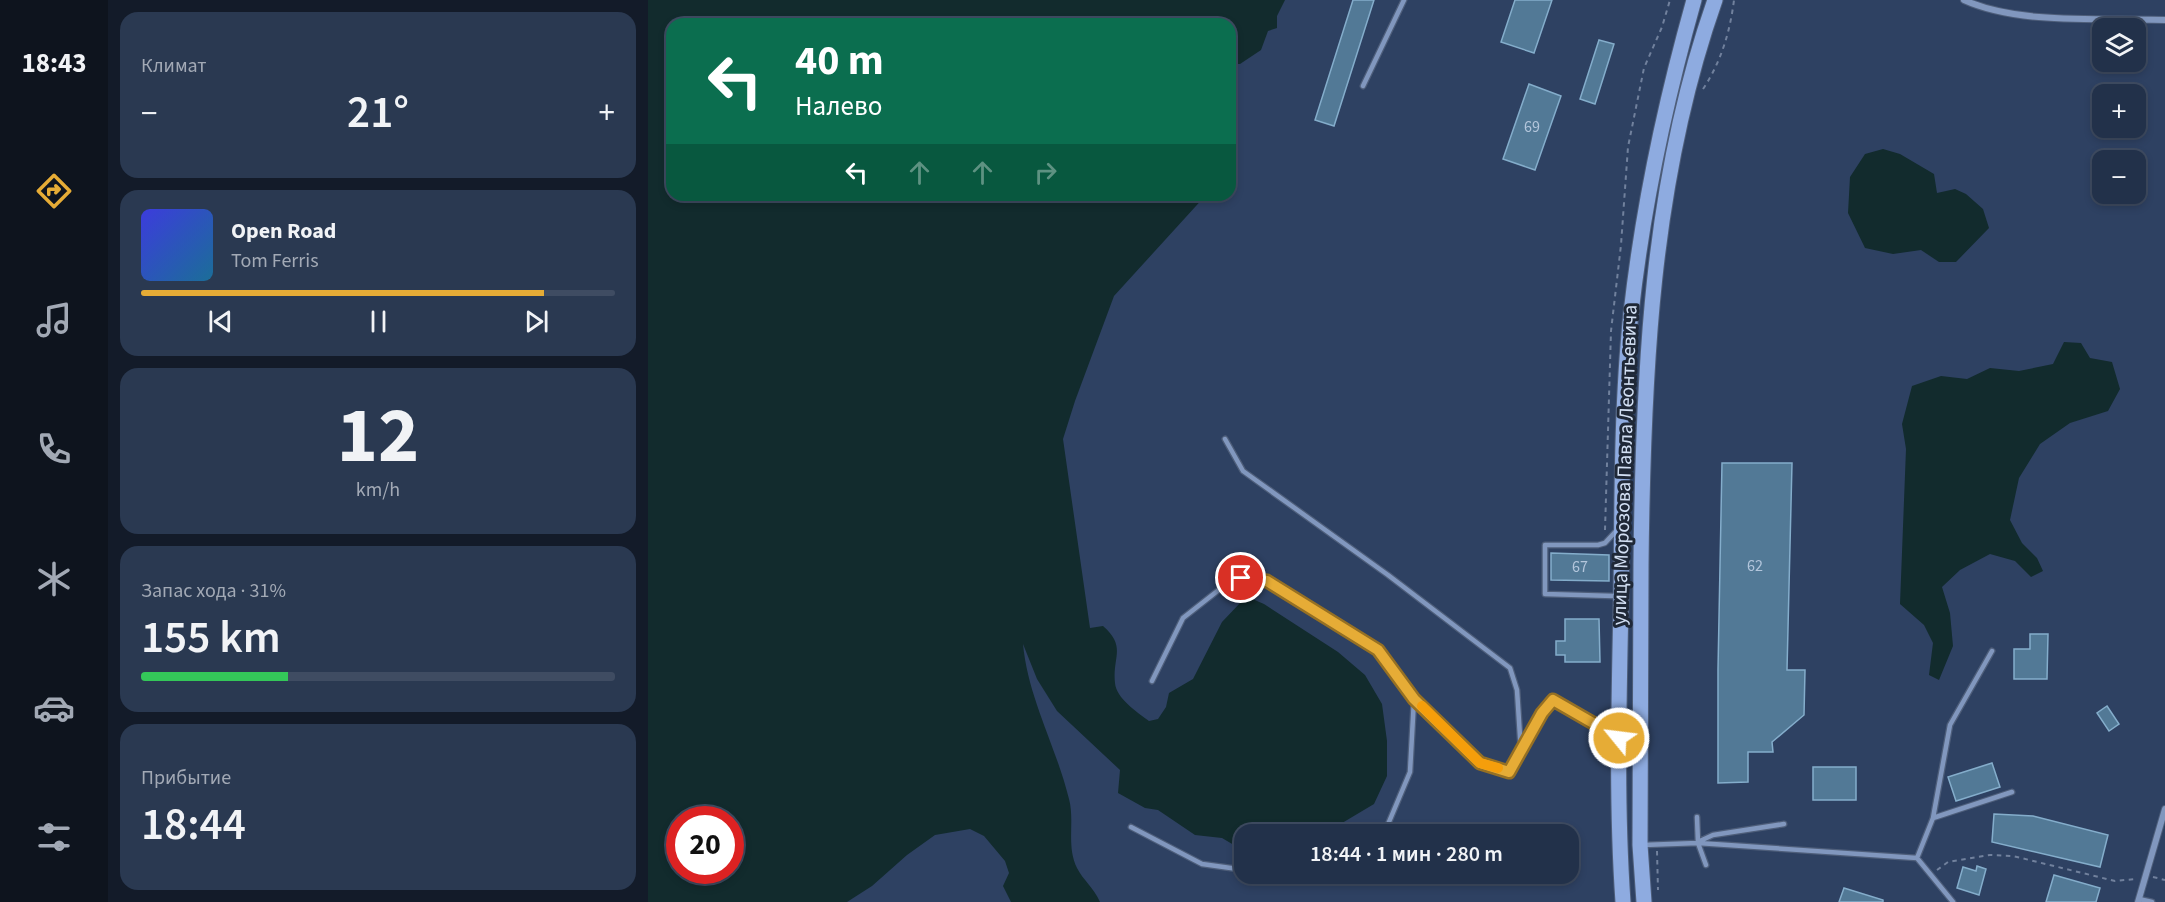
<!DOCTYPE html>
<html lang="ru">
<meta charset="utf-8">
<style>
body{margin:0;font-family:"Source Sans 3",sans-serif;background:#2a3951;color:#f1f3f6;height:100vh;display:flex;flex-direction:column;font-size:22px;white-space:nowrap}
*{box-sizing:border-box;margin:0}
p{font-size:20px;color:#a2a9b5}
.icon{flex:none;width:33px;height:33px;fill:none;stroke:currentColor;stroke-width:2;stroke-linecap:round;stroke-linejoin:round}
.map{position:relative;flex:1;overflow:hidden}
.side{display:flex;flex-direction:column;gap:12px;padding:12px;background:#131b29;width:540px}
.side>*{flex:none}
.guide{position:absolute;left:18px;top:18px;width:570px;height:183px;border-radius:18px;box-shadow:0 3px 9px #0003,0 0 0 2px #3f4c62;background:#0b6e4f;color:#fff;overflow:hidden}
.tools{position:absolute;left:1444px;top:18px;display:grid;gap:12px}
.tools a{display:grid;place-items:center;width:54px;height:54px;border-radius:12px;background:#22314a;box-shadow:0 3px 9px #0003,0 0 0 2px #3f4c62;font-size:30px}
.speed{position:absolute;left:18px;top:806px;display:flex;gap:12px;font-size:30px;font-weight:700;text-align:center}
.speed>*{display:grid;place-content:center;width:78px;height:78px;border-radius:50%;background:#22314a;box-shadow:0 3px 9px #0003,0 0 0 2px #3f4c62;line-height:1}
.speed .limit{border:9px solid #d22;background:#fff;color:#111}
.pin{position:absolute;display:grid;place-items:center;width:51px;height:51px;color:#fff;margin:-26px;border:3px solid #fff;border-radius:50%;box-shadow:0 2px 6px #0007}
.me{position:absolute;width:66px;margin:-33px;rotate:299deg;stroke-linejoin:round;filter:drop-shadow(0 0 4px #0008)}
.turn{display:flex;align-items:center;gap:21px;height:126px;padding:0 30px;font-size:27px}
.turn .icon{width:78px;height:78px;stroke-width:2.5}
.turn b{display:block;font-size:42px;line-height:51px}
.lanes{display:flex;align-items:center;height:57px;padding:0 30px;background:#0003;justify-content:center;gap:30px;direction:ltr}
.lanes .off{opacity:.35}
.big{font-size:45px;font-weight:600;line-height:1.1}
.side .widget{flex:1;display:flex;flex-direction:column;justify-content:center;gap:9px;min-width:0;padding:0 21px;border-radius:18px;background:#2a3951}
.side .dial{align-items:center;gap:0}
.dial b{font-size:78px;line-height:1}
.song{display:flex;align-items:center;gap:18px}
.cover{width:72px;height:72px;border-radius:9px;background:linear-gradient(135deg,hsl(240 70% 55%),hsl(200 70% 35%))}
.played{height:6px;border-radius:3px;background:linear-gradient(90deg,#e6ac36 85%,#3f4c62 85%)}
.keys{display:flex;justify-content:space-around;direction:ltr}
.heat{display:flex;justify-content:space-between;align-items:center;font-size:33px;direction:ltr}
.charge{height:9px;border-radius:4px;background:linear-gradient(90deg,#34c759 31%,#3f4c62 0)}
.trip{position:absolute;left:586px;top:824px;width:345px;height:60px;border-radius:18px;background:#22314a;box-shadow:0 3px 9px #0003,0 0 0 2px #3f4c62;font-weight:600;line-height:60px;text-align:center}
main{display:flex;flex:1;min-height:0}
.tabs{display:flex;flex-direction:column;width:108px;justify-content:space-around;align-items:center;background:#0e141e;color:#a2a9b5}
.tabs .icon{width:42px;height:42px}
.tabs .on{color:#e6ac36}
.tabs b{font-size:27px;color:#f1f3f6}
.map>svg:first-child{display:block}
.water{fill:#122b2d;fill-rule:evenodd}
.building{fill:#527996;stroke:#84adcb;stroke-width:1.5}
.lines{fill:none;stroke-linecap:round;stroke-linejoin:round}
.service-casing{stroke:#4e5e7a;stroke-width:7}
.minor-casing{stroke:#4e5e7a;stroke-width:8}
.primary-casing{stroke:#4e5e7a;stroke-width:17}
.path{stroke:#71819d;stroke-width:2;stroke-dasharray:4.5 4.5;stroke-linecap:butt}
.service{stroke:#8197be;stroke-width:4.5}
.minor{stroke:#8197be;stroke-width:6}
.primary{stroke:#8eabe0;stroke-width:15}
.route-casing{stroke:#967023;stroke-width:15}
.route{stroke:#e6ac36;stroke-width:10}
.slow{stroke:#f59e0b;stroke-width:10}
.labels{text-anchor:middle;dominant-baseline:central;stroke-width:6;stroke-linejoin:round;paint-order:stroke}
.number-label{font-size:16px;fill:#b3c6dc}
.street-label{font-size:20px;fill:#d3e0f4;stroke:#1f2837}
</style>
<main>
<nav class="tabs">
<b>18:43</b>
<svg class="icon on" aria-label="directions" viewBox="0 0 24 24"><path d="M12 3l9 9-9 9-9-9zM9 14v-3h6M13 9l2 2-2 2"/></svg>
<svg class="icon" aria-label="music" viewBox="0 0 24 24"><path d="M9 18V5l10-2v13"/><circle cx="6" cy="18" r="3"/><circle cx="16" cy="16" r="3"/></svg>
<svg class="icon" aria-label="phone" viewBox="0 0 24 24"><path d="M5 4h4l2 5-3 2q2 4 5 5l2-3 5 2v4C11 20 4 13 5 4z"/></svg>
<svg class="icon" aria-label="climate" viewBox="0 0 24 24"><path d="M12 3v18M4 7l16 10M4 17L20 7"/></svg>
<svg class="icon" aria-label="car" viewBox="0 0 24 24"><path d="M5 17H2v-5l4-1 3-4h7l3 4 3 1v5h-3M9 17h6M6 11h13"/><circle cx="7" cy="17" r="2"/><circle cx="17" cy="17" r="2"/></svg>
<svg class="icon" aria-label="filters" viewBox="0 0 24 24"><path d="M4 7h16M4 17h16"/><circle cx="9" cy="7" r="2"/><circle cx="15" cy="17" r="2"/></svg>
</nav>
<section class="side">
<div class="widget"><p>Климат</p>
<div class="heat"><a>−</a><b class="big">21°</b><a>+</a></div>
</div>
<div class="widget">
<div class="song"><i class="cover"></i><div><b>Open Road</b><p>Tom Ferris</p></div></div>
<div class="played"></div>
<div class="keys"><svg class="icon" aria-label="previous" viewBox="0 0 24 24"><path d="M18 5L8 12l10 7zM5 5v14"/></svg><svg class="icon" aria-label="pause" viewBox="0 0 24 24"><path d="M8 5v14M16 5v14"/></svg><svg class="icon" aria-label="next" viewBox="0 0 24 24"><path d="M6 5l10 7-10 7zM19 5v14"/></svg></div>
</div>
<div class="widget dial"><b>12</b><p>km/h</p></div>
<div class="widget"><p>Запас хода · 31%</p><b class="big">155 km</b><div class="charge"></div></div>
<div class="widget"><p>Прибытие</p><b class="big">18:44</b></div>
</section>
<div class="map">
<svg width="1517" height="902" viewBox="0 0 1517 902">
<rect width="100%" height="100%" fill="#2e4162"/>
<path class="water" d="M0,0h637l-8,16v12l-9,3 -7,19 -21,14h-10v-40h-558v171h534l-92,101 -39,105 -12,38 27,189 13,-2c24,21 9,31 12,57 1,15 22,29 34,38l9,-2 8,-12 3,-14 24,-14 29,-57 19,-20 9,-4 14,6 74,48 27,23 17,29 5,37v35l-13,28 -47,28 -5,2h-77v14h-6l-17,-10 -27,-3 -37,-25 -13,-2 -27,-15 2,-23 -63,-59 -20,-32 -14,-35c5,54 33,102 46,155 6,22 -3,47 8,69 6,12 17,20 23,34h-89l-8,-16 6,-13 -4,-12 -21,-25 -14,-7 -35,6 -28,20 -35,31 -25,16h-199zM32,819h50v51h-50z
M1235,149l17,5 34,20 3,19 18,-4 11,5 17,15 6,19 -33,34h-17l-18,-12 -28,4 -28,-6 -17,-35 2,-36 15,-23z
M1416,342l17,1 9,15 22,4 8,27 -12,22 -38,12 -30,21 -21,34 -9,42 12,23 15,15 6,13 -12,6 -16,-16 -25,-7 -30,16 -18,17 8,26 3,33 -14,34 -10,-5 4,-32 -9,-18 -24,-21 6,-155 -4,-25 10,-38 29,-10 26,3 23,-11 29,3 34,-7z"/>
<path class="building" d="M705,0h21l-40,126 -19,-6z
M867,0h37l-18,53 -33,-11z
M951,40l15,4 -19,60 -15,-5z
M881,84l32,12 -26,74 -32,-11z
M1074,463h70l-5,207h18l-1,45 -32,27 1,10h-25v30l-30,1v-114z
M903,553l58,2v26l-58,-1z
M917,619h34l1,43h-35v-7h-9v-14h9z
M1382,634h18l-1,45h-33v-30h16z
M1459,706l12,18 -10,7 -12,-18z
M1344,763l8,24 -44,14 -8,-24z
M1165,767h43v33h-43z
M1346,814l39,2 75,19 -8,32 -108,-25z
M1329,866l9,3 -7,26 -22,-7 6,-21 13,4z
M1406,875l46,13 -4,14h-50z
M1196,888l39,12v2h-44z"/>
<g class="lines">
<defs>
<path id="service" d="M715,86l41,-86
M577,439l18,32 145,104 122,93 7,22 4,62
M968,598l-2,-2 -69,-2v-49h53l7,-2 12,-13
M504,681l31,-63 37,-29 21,-11 26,3 112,69 35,49 66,64 29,9 34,-59 10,-13 64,36
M1049,817l1,26 8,22
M1285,818l17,-93 42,-74
M483,827l71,37 43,6
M734,834l4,-5 24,-57 4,-73
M1052,841l13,-6 71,-11
M995,845l55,-2 219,15 16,-40 79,-26
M1269,858l36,44
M618,873l20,3 33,-3
M1491,899l13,3"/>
<path id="minor" d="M1316,0c55,25 140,18 201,20
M1490,902l27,-93"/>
<path id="primary" d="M975,902c-7,-100 -4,-201 -2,-301 1,-96 0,-193 10,-288 12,-107 34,-210 63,-313
M996,902l-4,-57c0,-94 1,-188 1,-281 2,-190 10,-383 74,-564"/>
</defs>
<use href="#service" class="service-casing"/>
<use href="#minor" class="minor-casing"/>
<use href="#primary" class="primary-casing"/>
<path class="path" d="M1055,89c18,-27 27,-57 31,-89
M957,530l6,-199 10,-86 7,-98 16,-79 18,-41 8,-27
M1009,851l1,39
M1289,870l11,-8 42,-7 23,1 102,25 21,-2
M1505,877l12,3"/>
<use href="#service" class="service"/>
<use href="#minor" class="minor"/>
<use href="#primary" class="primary"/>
</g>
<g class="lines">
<defs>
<path id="route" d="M593,578l26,3 111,69 36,49 66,64 29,9 33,-59 11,-13 66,38"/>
</defs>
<use href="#route" class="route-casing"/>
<use href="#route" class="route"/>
<path class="slow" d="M774,706l58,57 18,5"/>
</g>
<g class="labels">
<g class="number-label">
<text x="884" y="127">69</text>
<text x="1107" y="566">62</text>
<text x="932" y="567">67</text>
</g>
<g class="street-label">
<text transform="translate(977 465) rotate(-88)">улица Морозова Павла Леонтьевича</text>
</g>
</g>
</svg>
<div class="tools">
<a><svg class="icon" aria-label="layers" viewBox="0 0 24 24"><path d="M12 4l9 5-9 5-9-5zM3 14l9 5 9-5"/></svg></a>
<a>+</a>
<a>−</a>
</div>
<div class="speed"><div class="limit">20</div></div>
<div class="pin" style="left:593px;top:578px;background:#d93025"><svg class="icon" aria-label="arrive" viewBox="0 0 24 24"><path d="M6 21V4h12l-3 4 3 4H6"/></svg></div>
<svg class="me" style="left:971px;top:738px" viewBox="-20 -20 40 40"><circle r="17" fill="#e6ac36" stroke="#fff" stroke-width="3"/><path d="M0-11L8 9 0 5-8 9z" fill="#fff"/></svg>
<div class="trip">18:44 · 1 мин · 280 m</div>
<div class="guide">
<div class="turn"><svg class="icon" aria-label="left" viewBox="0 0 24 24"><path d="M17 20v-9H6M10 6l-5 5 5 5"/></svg><div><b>40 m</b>Налево</div></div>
<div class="lanes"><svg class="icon" aria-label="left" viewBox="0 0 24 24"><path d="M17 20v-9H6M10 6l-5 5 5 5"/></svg><svg class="icon off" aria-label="ahead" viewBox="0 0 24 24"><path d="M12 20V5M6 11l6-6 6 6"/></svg><svg class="icon off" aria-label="ahead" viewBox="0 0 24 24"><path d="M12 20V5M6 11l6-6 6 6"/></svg><svg class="icon off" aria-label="right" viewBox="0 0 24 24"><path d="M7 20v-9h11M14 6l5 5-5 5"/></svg></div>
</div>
</div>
</main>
